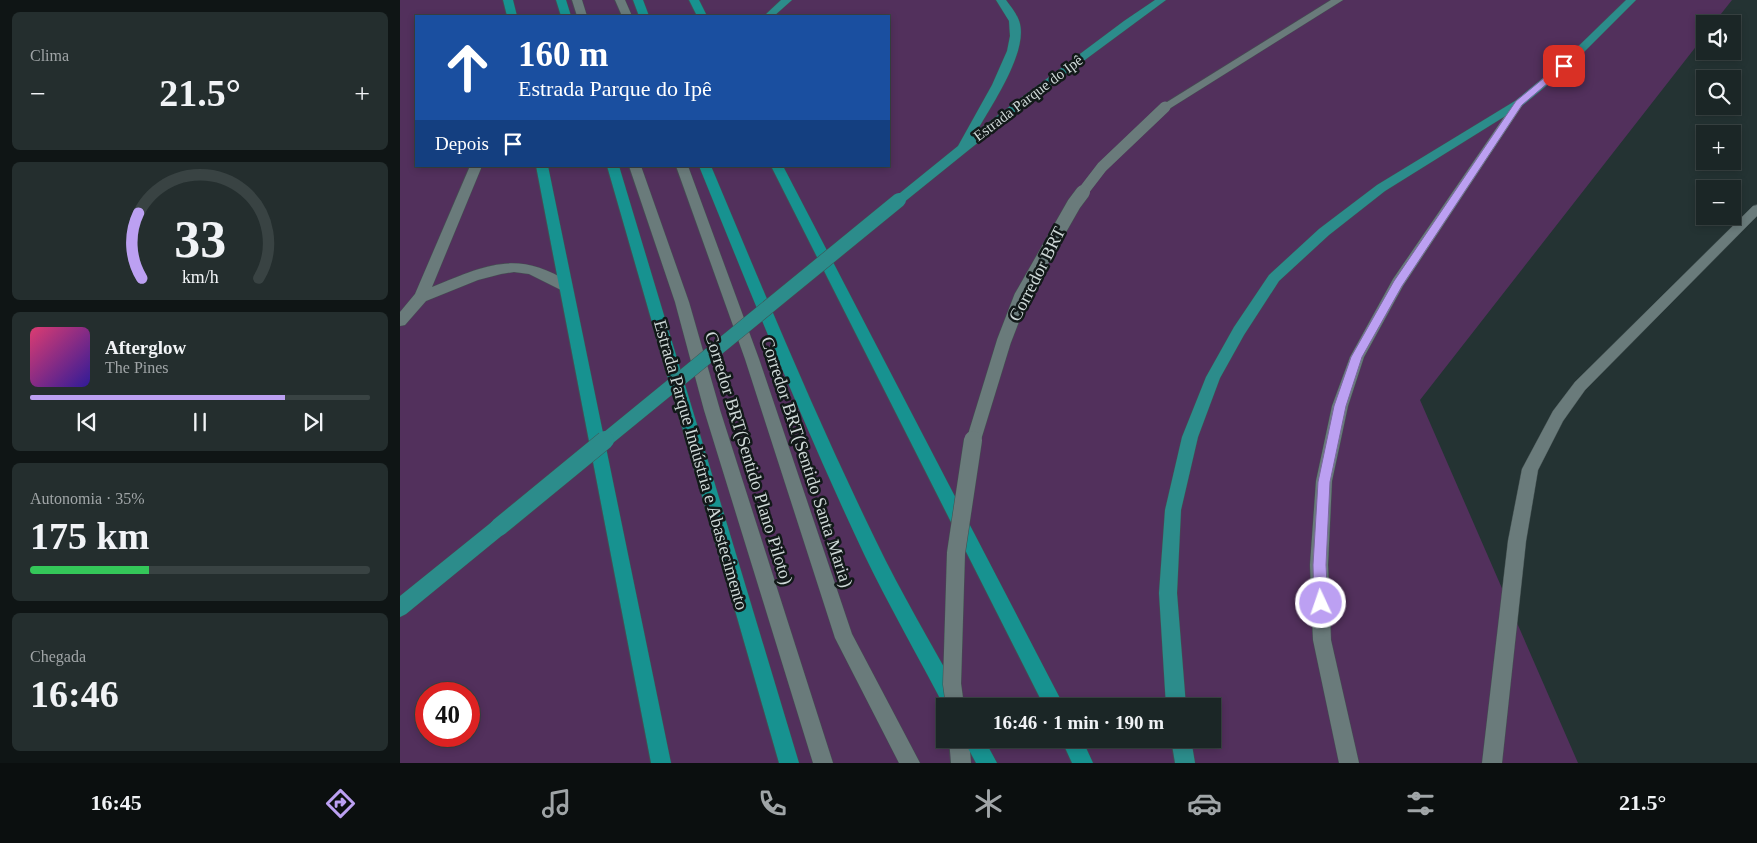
<!DOCTYPE html>
<html lang="pt">
<meta charset="utf-8">
<style>
body{margin:0;font-family:"Times New Roman",serif;background:#242e2e;color:#f1f3f6;height:100vh;display:flex;flex-direction:column;font-size:19px;white-space:nowrap}
*{box-sizing:border-box;margin:0}
p{font-size:16px;color:#a0a5a7}
.icon{flex:none;width:28px;height:28px;fill:none;stroke:currentColor;stroke-width:2;stroke-linecap:round;stroke-linejoin:round}
.map{position:relative;flex:1;overflow:hidden}
.side{display:flex;flex-direction:column;gap:12px;padding:12px;background:#0f1515;width:400px}
.side>*{flex:none}
.guide{position:absolute;left:15px;top:15px;width:475px;height:152px;border-radius:0px;box-shadow:0 2px 8px #0003,0 0 0 1px #394343;background:#1a4fa0;color:#fff;overflow:hidden}
.buttons{position:absolute;left:1296px;top:15px;display:grid;gap:10px}
.buttons a{display:grid;place-items:center;width:45px;height:45px;border-radius:0px;background:#1b2626;box-shadow:0 2px 8px #0003,0 0 0 1px #394343;font-size:25px}
.speed{position:absolute;left:15px;top:682px;display:flex;gap:10px;font-size:25px;font-weight:700;text-align:center}
.speed>*{display:grid;place-content:center;width:65px;height:65px;border-radius:50%;background:#1b2626;box-shadow:0 2px 8px #0003,0 0 0 1px #394343;line-height:1}
.speed .limit{border:8px solid #d22;background:#fff;color:#111}
.pin{position:absolute;display:grid;place-items:center;width:42px;height:42px;color:#fff;margin:-21px;border-radius:10px;box-shadow:0 2px 8px #0006}
.me{position:absolute;width:55px;margin:-28px;rotate:357deg;stroke-linejoin:round;filter:drop-shadow(0 0 4px #0008)}
.turn{display:flex;align-items:center;gap:18px;height:105px;padding:0 20px;font-size:22px}
.turn .icon{width:65px;height:65px;stroke-width:2.5}
.turn b{display:block;font-size:35px;line-height:42px}
.then{display:flex;align-items:center;height:48px;padding:0 20px;background:#0003;gap:10px;font-size:19px}
.big{font-size:38px;font-weight:700;line-height:1.1}
.side .card{flex:1;display:flex;flex-direction:column;justify-content:center;gap:8px;min-width:0;padding:0 18px;border-radius:8px;background:#242e2e}
.side .dial{align-items:center;gap:0}
.dial svg{height:130px;overflow:visible;fill:none;stroke:#394343;stroke-width:7;stroke-linecap:round;text-anchor:middle}
.dial text{fill:#f1f3f6;stroke:none}
.song{display:flex;align-items:center;gap:15px}
.cover{width:60px;height:60px;border-radius:8px;background:linear-gradient(135deg,hsl(340 70% 55%),hsl(250 70% 35%))}
.played{height:5px;border-radius:2px;background:linear-gradient(90deg,#bca0f2 75%,#394343 75%)}
.keys{display:flex;justify-content:space-around;direction:ltr}
.heat{display:flex;justify-content:space-between;align-items:center;font-size:28px;direction:ltr}
.charge{height:8px;border-radius:4px;background:linear-gradient(90deg,#34c759 35%,#394343 0)}
.trip{position:absolute;left:536px;top:698px;width:285px;height:50px;border-radius:0px;background:#1b2626;box-shadow:0 2px 8px #0003,0 0 0 1px #394343;font-weight:700;line-height:50px;text-align:center}
.tabs{display:flex;height:80px;justify-content:space-around;align-items:center;background:#0b0f0f;color:#a0a5a7}
.tabs .icon{width:35px;height:35px}
.tabs .active{color:#bca0f2}
.tabs b{font-size:22px;color:#f1f3f6}
main{display:flex;flex:1;min-height:0}
.map>svg:first-child{display:block}
.green{fill:#52305c;fill-rule:evenodd}
.lines{fill:none;stroke-linecap:round;stroke-linejoin:round}
.service-casing{stroke:#435050;stroke-width:1}
.tertiary-casing{stroke:#435050;stroke-width:1}
.primary-casing{stroke:#435050;stroke-width:1}
.trunk-casing{stroke:#435050;stroke-width:1}
.service{fill:#6a7b7b;fill-rule:evenodd}
.tertiary{fill:#6a7b7b;fill-rule:evenodd}
.primary{fill:#2c8c8b;fill-rule:evenodd}
.trunk{fill:#179290;fill-rule:evenodd}
.service-bridge-far2-casing{stroke:#435050;stroke-width:11;stroke-linecap:butt}
.service-bridge-far1-casing{stroke:#435050;stroke-width:15;stroke-linecap:butt}
.service-bridge-casing{stroke:#435050;stroke-width:19;stroke-linecap:butt}
.primary-bridge-far1-casing{stroke:#435050;stroke-width:15;stroke-linecap:butt}
.primary-bridge-casing{stroke:#435050;stroke-width:19;stroke-linecap:butt}
.service-bridge-far2{stroke:#6a7b7b;stroke-width:11}
.service-bridge-far1{stroke:#6a7b7b;stroke-width:14}
.service-bridge{stroke:#6a7b7b;stroke-width:18}
.primary-bridge-far1{stroke:#2c8c8b;stroke-width:14}
.primary-bridge{stroke:#2c8c8b;stroke-width:18}
.route{fill:#bca0f2;stroke:#7a689d}
.labels{text-anchor:middle;dominant-baseline:central;stroke-width:5;stroke-linejoin:round;paint-order:stroke}
.far-street-label{font-size:15px;fill:#cfd9d8;stroke:#121919}
.street-label{font-size:18px;fill:#cfd9d8;stroke:#121919}
</style>
<main>
<section class="side">
<div class="card"><p>Clima</p>
<div class="heat"><a>−</a><b class="big">21.5°</b><a>+</a></div>
</div>
<div class="card dial"><svg viewBox="0 0 100 80">
<path d="M14 69A42 42 0 1 1 86 69"/>
<path d="M14 69A42 42 0 0 1 12 29" stroke="#bca0f2"/>
<text x="50" y="56" font-size="32" font-weight="700">33</text>
<text x="50" y="72" font-size="11">km/h</text>
</svg></div>
<div class="card">
<div class="song"><i class="cover"></i><div><b>Afterglow</b><p>The Pines</p></div></div>
<div class="played"></div>
<div class="keys"><svg class="icon" aria-label="previous" viewBox="0 0 24 24"><path d="M18 5L8 12l10 7zM5 5v14"/></svg><svg class="icon" aria-label="pause" viewBox="0 0 24 24"><path d="M8 5v14M16 5v14"/></svg><svg class="icon" aria-label="next" viewBox="0 0 24 24"><path d="M6 5l10 7-10 7zM19 5v14"/></svg></div>
</div>
<div class="card"><p>Autonomia · 35%</p><b class="big">175 km</b><div class="charge"></div></div>
<div class="card"><p>Chegada</p><b class="big">16:46</b></div>
</section>
<div class="map">
<svg width="1357" height="763" viewBox="0 0 1357 763">
<rect width="100%" height="100%" fill="#243333"/>
<path class="green" d="M0,0h1332l-19,24h-8v11l-285,365 158,363h-1178zM16,16h473v150h-473zM26,694h43v42h-43zM545,706h267v33h-267z"/>
<g class="lines">
<defs>
<path id="service" d="M172,0h10l5,16h-10z
M215,0h10l7,16h-10z
M931,0h12l-174,109 -4,1 -6,-3z
M70,166h12l-50,121c54,-22 85,-38 138,-4l2,4 -2,4 -5,1 -36,-18 -15,-2 -13,2 -23,6 -52,21 -21,24 -5,1v-14l15,-18z
M229,166h12l48,136 31,108 113,353h-20l-109,-353 -29,-108z
M276,166h12l71,193 93,275 68,129h-21l-64,-125 -90,-279z
M1357,205v11l-172,174 -22,31 -25,49 -12,71 -24,222h-20l26,-222 14,-72 31,-58 22,-29 178,-176z
M549,739h20l2,24h-20z"/>
<path id="tertiary" d="M1119,100l5,3 -121,183 -39,71 -16,49 -16,75 -4,84 3,75 28,123h-20l-26,-123 -3,-75 6,-84 16,-75 18,-49 43,-78 122,-178z"/>
<path id="primary" d="M381,0h11l-18,16h-10z
M596,0h10c5,7 12,15 14,24 7,30 -29,82 -43,107l147,-110 31,-21h11l-134,99 -129,104h-8l-2,-3 2,-3 63,-51 34,-61 15,-34 3,-15 -1,-15z
M1226,0h10l-68,68 -45,37 -138,86 -56,44 -50,46 -35,54 -24,43 -22,59 -17,73 -4,83 9,113h-20l-7,-113 6,-83 17,-73 24,-60 28,-50 35,-52 50,-46 58,-44 138,-84 45,-37z
M99,519l6,2 3,6 -3,6 -99,81 -6,3v-21l93,-75z
M771,739h20l4,24h-20z"/>
<path id="trunk" d="M103,0h10l4,16h-10z
M156,0h10l5,16h-10z
M233,0h10l6,16h-10z
M289,0h10l8,16h-10z
M136,166h12l123,597h-20z
M207,166h12l180,597h-20z
M299,166h12c53,126 105,252 165,375 25,52 55,102 83,153l3,7 -2,5h-15v2c-27,-52 -56,-102 -81,-154 -60,-127 -112,-258 -165,-388z
M371,166h12l281,540h-20z
M563,739h21l13,24h-21z
M661,739h21l11,24h-21z"/>
</defs>
<use href="#service" class="service-casing"/>
<use href="#tertiary" class="tertiary-casing"/>
<use href="#primary" class="primary-casing"/>
<use href="#trunk" class="trunk-casing"/>
<use href="#service" class="service"/>
<use href="#tertiary" class="tertiary"/>
<use href="#primary" class="primary"/>
<use href="#trunk" class="trunk"/>
<defs>
<path id="service-bridge-far2" d="M682,193l20,-26 63,-60"/>
<path id="service-bridge-far1" d="M573,442l31,-101 17,-44 53,-93 9,-12"/>
<path id="service-bridge" d="M555,706l-3,-22 4,-131 17,-113"/>
<path id="primary-bridge-far1" d="M203,442l296,-242"/>
<path id="primary-bridge" d="M99,527l106,-87"/>
</defs>
<use href="#service-bridge-far2" class="service-bridge-far2-casing"/>
<use href="#service-bridge-far1" class="service-bridge-far1-casing"/>
<use href="#service-bridge" class="service-bridge-casing"/>
<use href="#primary-bridge-far1" class="primary-bridge-far1-casing"/>
<use href="#primary-bridge" class="primary-bridge-casing"/>
<use href="#service-bridge-far2" class="service-bridge-far2"/>
<use href="#service-bridge-far1" class="service-bridge-far1"/>
<use href="#service-bridge" class="service-bridge"/>
<use href="#primary-bridge-far1" class="primary-bridge-far1"/>
<use href="#primary-bridge" class="primary-bridge"/>
</g>
<path class="route" d="M1161,64l7,2 -46,39 -120,181 -40,71 -16,49 -16,76 -4,83 2,38 -2,5 -5,2 -5,-2 -2,-5 -1,-38 5,-83 16,-76 17,-49 43,-76 122,-180z"/>
<g class="labels">
<g class="far-street-label">
<text transform="translate(628 98) rotate(-37)">Estrada Parque do Ipê</text>
</g>
<g class="street-label">
<text transform="translate(637 274) rotate(-63)">Corredor BRT</text>
<text transform="translate(349 458) rotate(73)">Corredor BRT(Sentido Plano Piloto)</text>
<text transform="translate(407 462) rotate(72)">Corredor BRT(Sentido Santa Maria)</text>
<text transform="translate(301 465) rotate(74)">Estrada Parque Indústria e Abastecimento</text>
</g>
</g>
</svg>
<div class="buttons">
<a><svg class="icon" aria-label="sound" viewBox="0 0 24 24"><path d="M4 9h4l5-4v14l-5-4H4zM17 9q2 3 0 6"/></svg></a>
<a><svg class="icon" aria-label="search" viewBox="0 0 24 24"><circle cx="10" cy="10" r="6"/><path d="M15 15l6 6"/></svg></a>
<a>+</a>
<a>−</a>
</div>
<div class="speed"><div class="limit">40</div></div>
<div class="pin" style="left:1164px;top:66px;background:#d93025"><svg class="icon" aria-label="arrive" viewBox="0 0 24 24"><path d="M6 21V4h12l-3 4 3 4H6"/></svg></div>
<svg class="me" style="left:921px;top:603px" viewBox="-20 -20 40 40"><circle r="17" fill="#bca0f2" stroke="#fff" stroke-width="3"/><path d="M0-11L8 9 0 5-8 9z" fill="#fff"/></svg>
<div class="trip">16:46 · 1 min · 190 m</div>
<div class="guide">
<div class="turn"><svg class="icon" aria-label="ahead" viewBox="0 0 24 24"><path d="M12 20V5M6 11l6-6 6 6"/></svg><div><b>160 m</b>Estrada Parque do Ipê</div></div>
<div class="then">Depois<svg class="icon" aria-label="arrive" viewBox="0 0 24 24"><path d="M6 21V4h12l-3 4 3 4H6"/></svg></div>
</div>
</div>
</main>
<nav class="tabs">
<b>16:45</b>
<svg class="icon active" aria-label="directions" viewBox="0 0 24 24"><path d="M12 3l9 9-9 9-9-9zM9 14v-3h6M13 9l2 2-2 2"/></svg>
<svg class="icon" aria-label="music" viewBox="0 0 24 24"><path d="M9 18V5l10-2v13"/><circle cx="6" cy="18" r="3"/><circle cx="16" cy="16" r="3"/></svg>
<svg class="icon" aria-label="phone" viewBox="0 0 24 24"><path d="M5 4h4l2 5-3 2q2 4 5 5l2-3 5 2v4C11 20 4 13 5 4z"/></svg>
<svg class="icon" aria-label="climate" viewBox="0 0 24 24"><path d="M12 3v18M4 7l16 10M4 17L20 7"/></svg>
<svg class="icon" aria-label="car" viewBox="0 0 24 24"><path d="M5 17H2v-5l4-1 3-4h7l3 4 3 1v5h-3M9 17h6M6 11h13"/><circle cx="7" cy="17" r="2"/><circle cx="17" cy="17" r="2"/></svg>
<svg class="icon" aria-label="filters" viewBox="0 0 24 24"><path d="M4 7h16M4 17h16"/><circle cx="9" cy="7" r="2"/><circle cx="15" cy="17" r="2"/></svg>
<b>21.5°</b>
</nav>
